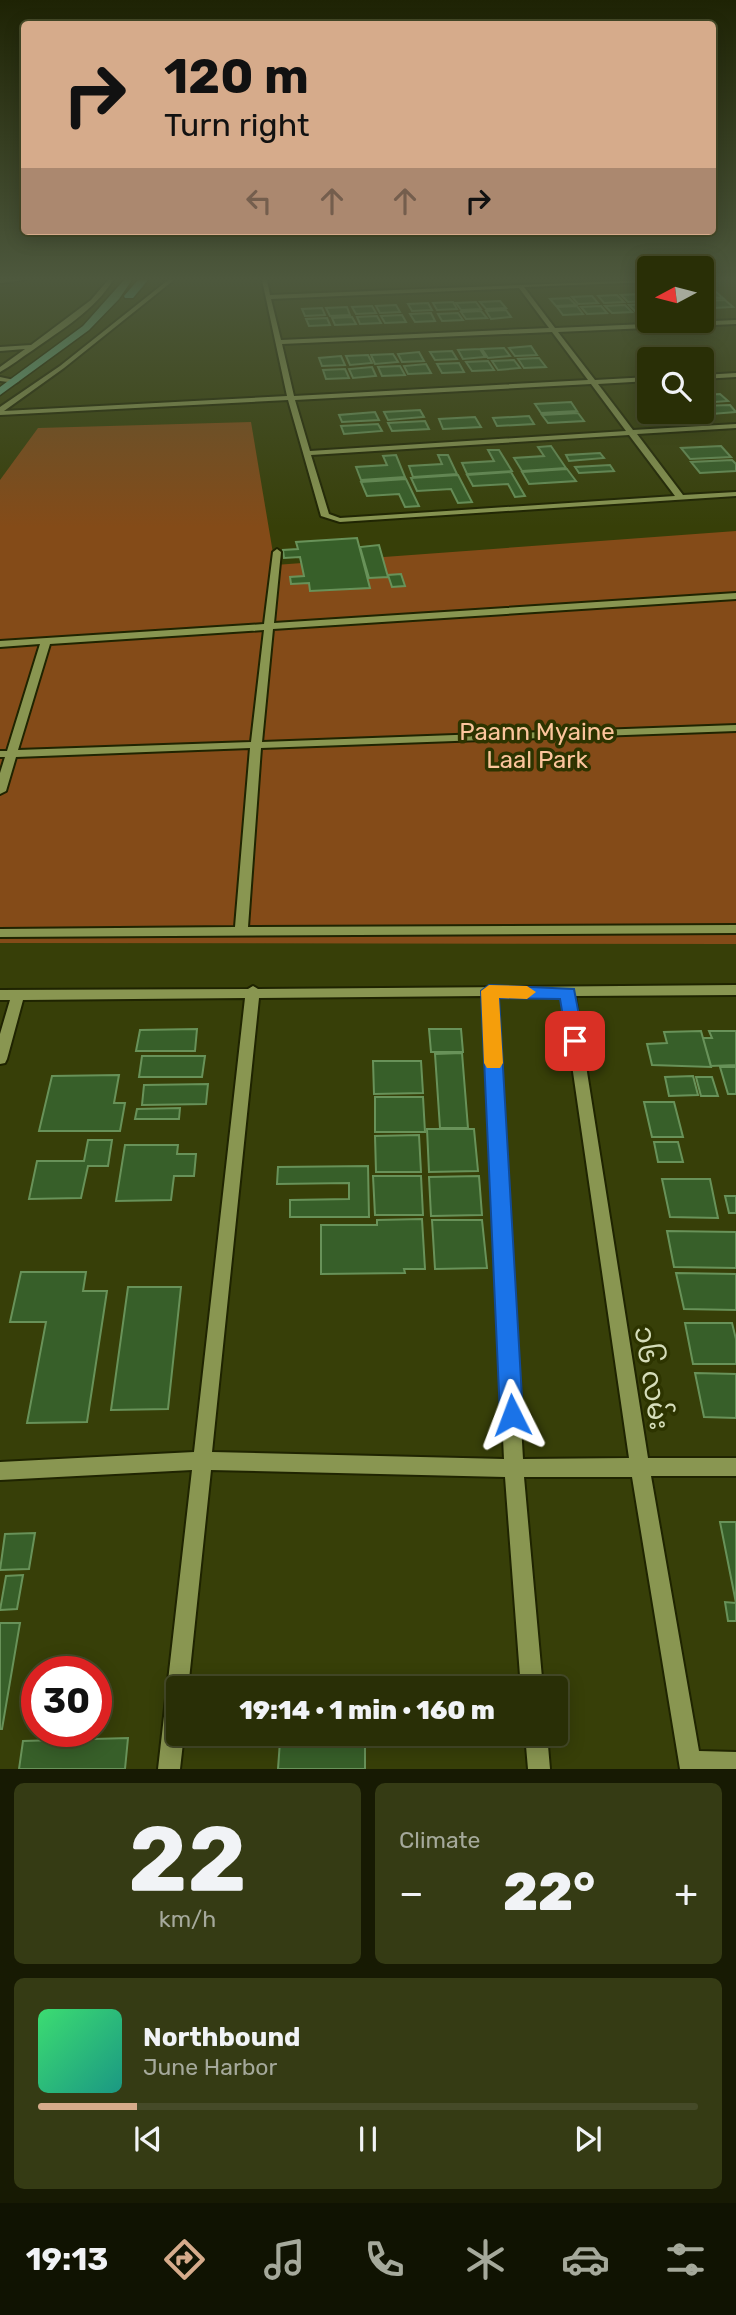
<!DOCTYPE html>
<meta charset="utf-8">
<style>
body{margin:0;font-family:Rubik,"Noto Sans Myanmar",sans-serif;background:#353b14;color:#f1f3f6;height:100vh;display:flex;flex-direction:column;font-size:26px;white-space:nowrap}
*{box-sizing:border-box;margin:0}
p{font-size:23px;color:#a5a99b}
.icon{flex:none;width:38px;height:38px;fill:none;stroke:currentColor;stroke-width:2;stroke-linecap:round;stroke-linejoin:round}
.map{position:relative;height:1769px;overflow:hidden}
.sheet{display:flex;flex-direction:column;gap:14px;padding:14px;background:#171a03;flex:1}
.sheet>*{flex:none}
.banner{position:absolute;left:21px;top:21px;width:695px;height:214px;border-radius:7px;box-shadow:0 4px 18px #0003,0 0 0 2px #454a28;background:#d6ab8b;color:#111;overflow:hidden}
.needle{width:46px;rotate:263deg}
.buttons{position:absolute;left:637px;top:256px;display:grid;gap:14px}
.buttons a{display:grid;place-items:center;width:77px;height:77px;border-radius:7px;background:#292f06;box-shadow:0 4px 18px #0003,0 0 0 2px #454a28;font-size:35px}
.speed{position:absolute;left:21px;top:1656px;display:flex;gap:14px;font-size:35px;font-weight:700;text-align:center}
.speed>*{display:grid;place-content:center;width:91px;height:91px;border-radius:50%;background:#292f06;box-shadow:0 4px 18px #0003,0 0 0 2px #454a28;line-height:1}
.speed .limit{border:10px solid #d22;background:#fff;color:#111}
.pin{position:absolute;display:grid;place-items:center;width:60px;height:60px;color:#fff;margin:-30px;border-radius:14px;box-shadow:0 4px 10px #0006}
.me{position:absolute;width:77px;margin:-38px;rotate:357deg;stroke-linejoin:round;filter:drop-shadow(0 0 5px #0008)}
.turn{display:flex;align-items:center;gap:24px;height:147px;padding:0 28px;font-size:32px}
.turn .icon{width:91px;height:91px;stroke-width:2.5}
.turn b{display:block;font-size:49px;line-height:60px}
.lanes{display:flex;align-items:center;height:66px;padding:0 28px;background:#0003;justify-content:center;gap:35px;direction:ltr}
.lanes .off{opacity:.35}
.big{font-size:52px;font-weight:800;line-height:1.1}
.sheet .tile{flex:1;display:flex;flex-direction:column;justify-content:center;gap:10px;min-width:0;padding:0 24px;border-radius:10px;background:#353b14}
.sheet .dial{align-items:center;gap:0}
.dial b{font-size:91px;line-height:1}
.song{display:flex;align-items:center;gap:21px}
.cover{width:84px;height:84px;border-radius:10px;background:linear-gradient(135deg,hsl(140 70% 55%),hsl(170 70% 35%))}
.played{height:7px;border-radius:4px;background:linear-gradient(90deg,#d6ab8b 15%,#454a28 15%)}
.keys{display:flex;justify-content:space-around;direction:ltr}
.heat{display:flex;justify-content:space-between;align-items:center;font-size:38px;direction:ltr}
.sheet .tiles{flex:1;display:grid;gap:14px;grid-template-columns:1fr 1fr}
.tile:last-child{grid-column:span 2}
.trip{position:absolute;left:166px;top:1676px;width:402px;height:70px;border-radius:7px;background:#292f06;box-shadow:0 4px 18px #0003,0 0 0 2px #454a28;font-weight:800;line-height:70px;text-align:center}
.tabs{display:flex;height:112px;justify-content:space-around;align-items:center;background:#101302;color:#a5a99b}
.tabs .icon{width:49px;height:49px}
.tabs .active{color:#d6ab8b}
.tabs b{font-size:32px;color:#f1f3f6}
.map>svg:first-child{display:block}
.green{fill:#844b18}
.building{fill:#375f29;stroke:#689259;stroke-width:2}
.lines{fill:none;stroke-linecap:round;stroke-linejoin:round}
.minor-casing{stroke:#1f2401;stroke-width:4}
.major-casing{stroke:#1f2401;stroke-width:3}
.highway-casing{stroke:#1f2401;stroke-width:3}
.minor{fill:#899651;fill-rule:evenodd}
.major{fill:#67aa82;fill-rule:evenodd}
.highway{fill:#51b7a3;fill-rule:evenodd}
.route{fill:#1a73e8;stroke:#114b97;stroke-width:2}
.slow{fill:#f59e0b}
.labels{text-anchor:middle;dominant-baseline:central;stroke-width:7;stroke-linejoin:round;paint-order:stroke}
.park-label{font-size:24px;fill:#fcc59c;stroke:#2d3400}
.near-street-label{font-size:28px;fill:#d5ddba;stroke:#2d3400}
</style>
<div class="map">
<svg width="736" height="1769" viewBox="0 0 736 1769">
<rect width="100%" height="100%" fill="#373f08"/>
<path class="green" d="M251,422l24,143 461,-34v413l-736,-1v-463l38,-52z"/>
<path class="building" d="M715,291l8,7 -21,-1v-5z
M641,294l7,7 -20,1 -7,-7z
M617,295l7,7 -20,1 -6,-7z
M592,296l6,7 -20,1 -6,-7z
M569,298l7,7 -20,1 -6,-7z
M725,300l8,7 -19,1 -8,-7z
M500,301l6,7 -20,1 -6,-7z
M453,302l4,7 -20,1 -4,-7z
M476,302l5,7 -20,1 -5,-7z
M428,303l4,7 -20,1 -4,-7z
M649,304v7l-13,1 -7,-7z
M396,305l4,7 -20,1 -4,-7z
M625,305l7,7 -20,1 -7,-7z
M372,306l4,7 -20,1 -4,-7z
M577,306l6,8 -20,1 -6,-8z
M601,306l6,7 -20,1 -6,-7z
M347,307l3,8 -20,1 -4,-8z
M322,308l3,7 -20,1 -3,-7z
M506,310l5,7 -20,2 -5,-8z
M481,311l6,7 -21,1 -5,-7z
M431,313l4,8 -20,1 -5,-8z
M458,313l5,7 -21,1 -4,-7z
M402,315l4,7 -21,1 -4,-7z
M377,316l4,7 -21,1 -3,-7z
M352,317l4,7 -21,1 -3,-7z
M327,318l3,7 -21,1 -3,-7z
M531,346l6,9 -22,1 -6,-8z
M504,348l6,8 -22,2 -6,-9z
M480,349l5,8 -22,2 -5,-9z
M452,351l5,8 -22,1 -5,-8z
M419,352l5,9 -22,1 -4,-8z
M393,354l5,8 -23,2 -4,-9z
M368,355l4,8 -22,2 -4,-9z
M341,356l4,9 -23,1 -3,-8z
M539,358l7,9 -22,1 -6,-9z
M514,360l6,8 -22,2 -6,-9z
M488,361l6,9 -22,1 -6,-9z
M459,363l5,9 -22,1 -5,-9z
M426,364l5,9 -23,1 -4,-8z
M400,366l5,9 -23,1 -4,-9z
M372,367l4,9 -23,2 -4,-9z
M345,369l4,9 -23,1 -3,-9z
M720,394l8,7 -26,2v-8z
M571,402l6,9 -36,2 -6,-9z
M730,405l6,7 -37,3 -3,-4h6v-5z
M420,410l4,7 -36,3 -4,-8z
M651,411h39l4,5 -38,2z
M375,412l4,8 -37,2 -3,-7z
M578,413l6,8 -36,2 -6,-8z
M529,416l5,8 -37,2 -4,-8z
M475,417l6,10 -38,2 -4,-10z
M425,421l4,8 -37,2 -4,-8z
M378,424l4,7 -38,3 -3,-8z
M551,446l15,22 -44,3 -8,-13 30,-2 -6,-9z
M721,446l10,11 -41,2 -9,-11z
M488,450h11l13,21 -45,3 -5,-11 32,-2z
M600,453l4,5 -35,3 -3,-6z
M396,455l9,22 -44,3 -5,-13 31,-2 -4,-9z
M438,455h10l9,19 -44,3 -4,-11 33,-2z
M732,460l4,4v7l-36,2 -9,-11z
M610,465l4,6 -35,2 -4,-6z
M567,469l9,12 -47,3 -7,-12z
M511,472l14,24 -10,1 -7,-13 -35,2 -6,-11z
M458,475l14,27 -14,1 -7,-14 -34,2 -6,-13z
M406,479l13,27 -14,1 -6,-13 -32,2 -6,-14z
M357,538l13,50 -60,3 -1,-8 -18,1 -1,-7 14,-1 -4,-19 -16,1 -1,-8 15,-1 -2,-7z
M379,545l9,32 -19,1 -9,-31z
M401,574l4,12 -13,1 -4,-12z
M197,1029l-2,22h-59l4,-21z
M429,1029h32l2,23h-32z
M701,1031l10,36 -59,-2 -5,-21 20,-1 -3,-11z
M709,1031h27v34l-25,1 -8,-28h9z
M462,1053l6,75h-28l-5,-74z
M142,1056h63l-3,21h-63z
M373,1061h48l2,32 -49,1z
M720,1067h16v27h-8z
M119,1075l-5,28h11l-5,28h-81l13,-55z
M693,1076l5,19 -29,1 -4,-19z
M696,1077h16l6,19h-17z
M208,1084l-2,20 -64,1 2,-20z
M375,1097h48l2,35h-50z
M644,1102h30l9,35h-31z
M180,1108l-1,11h-44l2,-10z
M427,1129h47l4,42 -49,1z
M419,1135l2,37h-45l-1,-36z
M88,1140h24l-4,26h-20l-7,32 -52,1 8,-38h47z
M654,1142h24l5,20h-25z
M125,1145h53l-1,9h19l-2,22h-20l-3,24 -55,1z
M368,1166l1,51h-79v-17l59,-1v-16l-72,1 1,-17z
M373,1176h48l2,39h-48z
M479,1176l3,39 -51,1 -2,-39z
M662,1179h48l8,39 -48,-1z
M725,1196h11v17h-7z
M422,1219l3,50h-21l1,4 -84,1v-49h56v-5z
M432,1220h50l5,48 -52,1z
M667,1231l69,1v36l-62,-1z
M21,1272h65l-3,19h24l-20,131 -60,1 19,-101h-36z
M676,1273l60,1v36l-52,-1z
M128,1287h53l-13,122 -57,1z
M685,1323h47l4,16v25h-43z
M695,1373l41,1v44l-32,-1z
M720,1522h16v99h-8l-3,-19 11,1z
M35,1533l-6,36 -29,1 5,-36z
M23,1575l-6,34 -17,1 6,-34z
M0,1623h20l-18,106h-2z
M128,1738l-3,31h-106l4,-28z
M280,1741l85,1v27h-87z"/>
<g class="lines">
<defs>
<path id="minor" d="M0,280h24l-24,3z
M108,280h5c-18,30 -52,50 -80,70 -11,7 -22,16 -33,22v-5l25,-18 -25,2v-4l31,-2 60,-45z
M168,280h6l-110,88 -60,43 283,-15 -25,-116h5l3,15 379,-15v2l-125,5 31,41 181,-8v4l-178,8 37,48 54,-3v4l-51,3 35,46 103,-6v4l-99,6 46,61 53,-3v4l-396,26 -19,-6 -33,-116 -288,15v-8l60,-41zM519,288l30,40 -268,12 -10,-41zM552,332l36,48 -294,16 -12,-52zM591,384l35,47 -316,20 -15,-51zM629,435l46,61 -335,22 -11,-4 -18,-59z
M736,373v4l-34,2v-4z
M0,377l19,4 -3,2 -16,-2z
M277,549l4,3 -7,71 462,-30v6l-463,30 -11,113 474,-17v6l-475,17 -13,179 488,-2v8l-736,4v-8l235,-2 15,-179 -234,9 -10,34 -6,3v-21l5,-16h-5v-6h7l33,-107 -40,3v-6l264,-17 9,-72zM264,630l-13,112 -233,8 32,-106z
M736,985v10l-161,1 73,462h88v18h-85l48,275 37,1v17h-56l-48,-292h-108l19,212h-22l-16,-212 -294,-7 -23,219h-10v45h6l-4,35h-22l34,-299 -192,10v-18l194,-10 51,-454 -222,2 -16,59 -2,4 -5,1v-30l10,-34h-10v-10l248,-1 5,-3 5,3zM483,996l21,463 -292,-7 47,-454zM496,996h66l67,462 -106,1z
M525,1734h22l3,35h-22z"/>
<path id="major" d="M124,280h8l-13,19 -30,31 -89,65v-8l83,-61z"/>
<path id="highway" d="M138,280h10l-15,18h-8l-1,-2z"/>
</defs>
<use href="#minor" class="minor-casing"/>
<use href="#major" class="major-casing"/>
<use href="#highway" class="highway-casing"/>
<use href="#minor" class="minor"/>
<use href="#major" class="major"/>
<use href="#highway" class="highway"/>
</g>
<linearGradient id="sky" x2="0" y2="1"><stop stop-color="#1e2304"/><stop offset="0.53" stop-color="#4d583d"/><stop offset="1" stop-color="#4d583d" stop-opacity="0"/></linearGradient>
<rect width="736" height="527" fill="url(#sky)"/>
<path class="route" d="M489,985l85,4 10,52 -3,5h-13l-8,-47 -61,-1 24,417 -3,8 -8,3 -9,-3 -3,-8 -19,-424z"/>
<path class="slow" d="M489,985l38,1 9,6 -9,7 -28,-1 4,65 -3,5h-13l-3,-5 -3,-72z"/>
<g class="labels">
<g class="park-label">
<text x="537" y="732">Paann Myaine<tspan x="537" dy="28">Laal Park</tspan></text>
</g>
<g class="near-street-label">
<text transform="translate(652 1378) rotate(81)">၁၆ လမ်း</text>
</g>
</g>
</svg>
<div class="buttons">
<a><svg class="needle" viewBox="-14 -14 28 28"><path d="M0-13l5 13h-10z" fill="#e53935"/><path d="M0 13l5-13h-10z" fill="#a5a99b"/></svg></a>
<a><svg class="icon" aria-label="search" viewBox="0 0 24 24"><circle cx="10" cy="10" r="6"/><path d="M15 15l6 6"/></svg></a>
</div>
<div class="speed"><div class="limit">30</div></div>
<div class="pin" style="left:575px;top:1041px;background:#d93025"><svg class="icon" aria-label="arrive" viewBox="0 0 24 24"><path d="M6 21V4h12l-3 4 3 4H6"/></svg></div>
<svg class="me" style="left:512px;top:1415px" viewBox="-20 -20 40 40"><path d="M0-17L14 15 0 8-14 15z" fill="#1a73e8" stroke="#fff" stroke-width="4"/></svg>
<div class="trip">19:14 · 1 min · 160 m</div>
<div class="banner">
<div class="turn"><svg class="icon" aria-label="right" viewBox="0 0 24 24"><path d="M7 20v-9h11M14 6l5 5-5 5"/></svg><div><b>120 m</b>Turn right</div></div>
<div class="lanes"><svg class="icon off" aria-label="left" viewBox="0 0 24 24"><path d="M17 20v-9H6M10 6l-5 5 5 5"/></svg><svg class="icon off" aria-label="ahead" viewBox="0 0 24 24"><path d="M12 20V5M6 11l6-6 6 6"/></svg><svg class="icon off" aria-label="ahead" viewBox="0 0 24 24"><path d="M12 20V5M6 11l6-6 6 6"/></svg><svg class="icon" aria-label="right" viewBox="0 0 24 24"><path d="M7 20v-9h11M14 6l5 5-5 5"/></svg></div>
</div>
</div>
<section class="sheet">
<div class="tiles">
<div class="tile dial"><b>22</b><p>km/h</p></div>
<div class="tile"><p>Climate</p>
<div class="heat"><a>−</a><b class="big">22°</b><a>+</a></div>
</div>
<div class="tile">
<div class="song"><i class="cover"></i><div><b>Northbound</b><p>June Harbor</p></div></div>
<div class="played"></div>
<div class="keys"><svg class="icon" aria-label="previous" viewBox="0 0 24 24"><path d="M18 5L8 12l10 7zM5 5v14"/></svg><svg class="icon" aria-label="pause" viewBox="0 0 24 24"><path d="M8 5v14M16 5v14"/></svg><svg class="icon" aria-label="next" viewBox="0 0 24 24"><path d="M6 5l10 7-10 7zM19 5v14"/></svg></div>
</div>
</div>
</section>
<nav class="tabs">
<b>19:13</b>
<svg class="icon active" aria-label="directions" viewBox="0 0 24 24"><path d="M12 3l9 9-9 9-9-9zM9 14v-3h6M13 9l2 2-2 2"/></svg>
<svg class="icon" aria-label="music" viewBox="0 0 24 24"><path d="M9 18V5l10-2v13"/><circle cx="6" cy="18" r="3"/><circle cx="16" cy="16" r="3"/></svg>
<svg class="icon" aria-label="phone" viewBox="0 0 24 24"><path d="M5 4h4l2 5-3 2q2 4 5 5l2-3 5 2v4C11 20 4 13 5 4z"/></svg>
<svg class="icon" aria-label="climate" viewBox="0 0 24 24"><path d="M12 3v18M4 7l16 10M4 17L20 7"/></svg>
<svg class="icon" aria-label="car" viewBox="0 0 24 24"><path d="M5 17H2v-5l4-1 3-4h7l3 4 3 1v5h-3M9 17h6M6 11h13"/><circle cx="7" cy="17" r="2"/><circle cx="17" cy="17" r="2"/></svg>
<svg class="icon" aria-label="filters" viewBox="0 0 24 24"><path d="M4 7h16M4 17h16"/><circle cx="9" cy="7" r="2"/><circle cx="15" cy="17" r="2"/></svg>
</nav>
